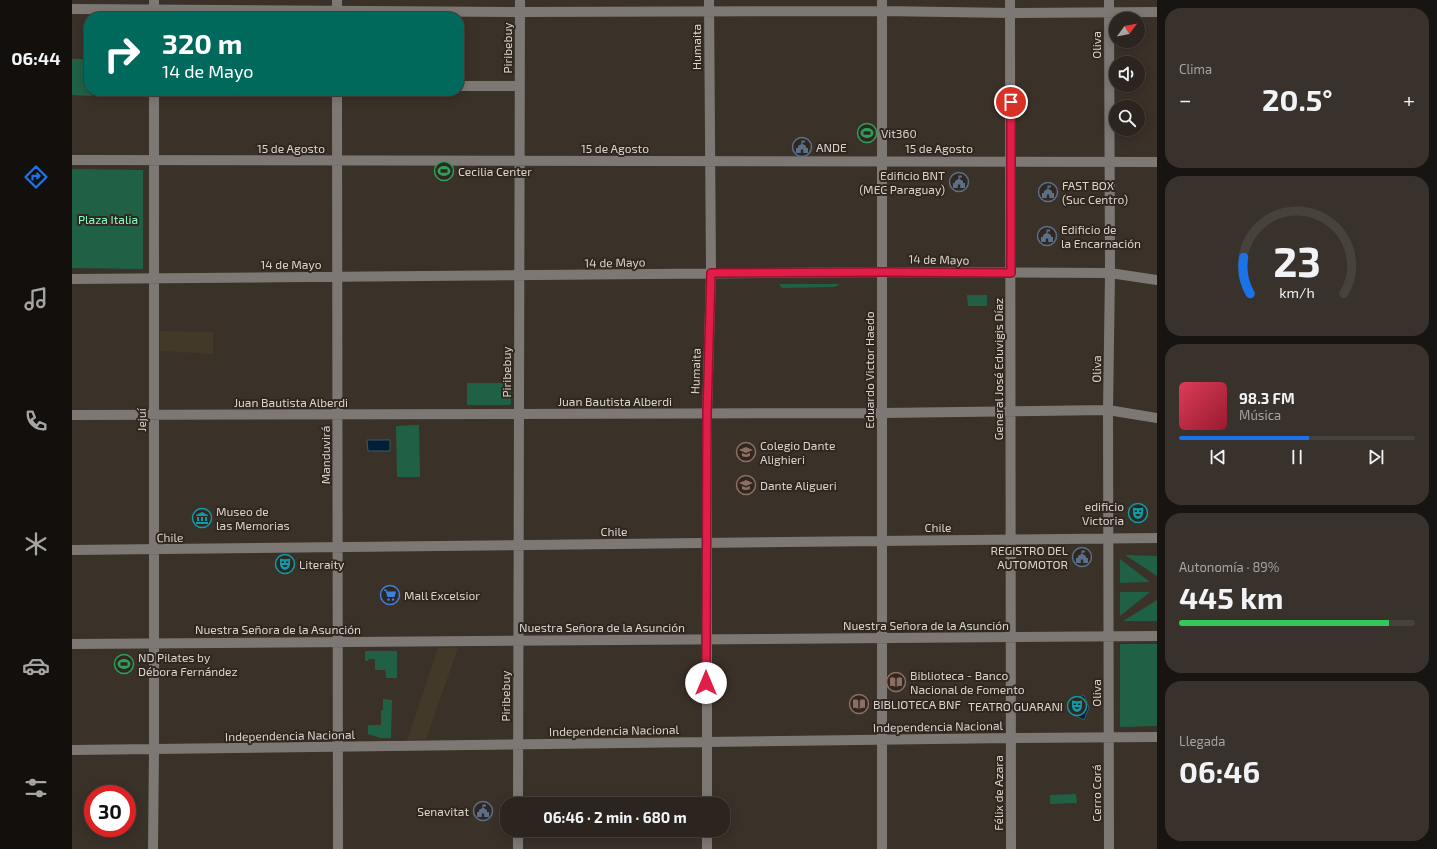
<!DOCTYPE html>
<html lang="es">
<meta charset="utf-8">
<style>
body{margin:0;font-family:"Exo 2",sans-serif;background:#38312c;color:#f1f3f6;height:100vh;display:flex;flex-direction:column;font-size:15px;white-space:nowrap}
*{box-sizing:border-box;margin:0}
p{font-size:13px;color:#a6a5a4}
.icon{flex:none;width:22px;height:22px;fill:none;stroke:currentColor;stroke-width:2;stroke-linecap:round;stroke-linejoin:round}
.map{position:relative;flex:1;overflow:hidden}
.details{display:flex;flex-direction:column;gap:8px;padding:8px;background:#181411;width:280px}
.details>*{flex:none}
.hud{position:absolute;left:12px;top:12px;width:380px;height:84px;border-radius:16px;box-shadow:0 2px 10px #0003,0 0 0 1px #48423d;background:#00695c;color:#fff;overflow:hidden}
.needle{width:26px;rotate:58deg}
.buttons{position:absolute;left:1037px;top:12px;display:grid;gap:8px}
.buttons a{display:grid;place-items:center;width:36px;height:36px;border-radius:50%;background:#2c251f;box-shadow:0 2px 10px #0003,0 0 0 1px #48423d;font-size:20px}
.speed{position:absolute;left:12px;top:785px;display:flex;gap:8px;font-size:20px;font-weight:700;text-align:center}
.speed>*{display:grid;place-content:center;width:52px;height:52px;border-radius:50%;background:#2c251f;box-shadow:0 2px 10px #0003,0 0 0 1px #48423d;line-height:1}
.speed .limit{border:6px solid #d22;background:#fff;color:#111}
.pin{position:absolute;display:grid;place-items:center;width:34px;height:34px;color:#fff;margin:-17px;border:2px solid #fff;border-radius:50%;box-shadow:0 1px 4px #0007}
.me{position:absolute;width:44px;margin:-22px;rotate:0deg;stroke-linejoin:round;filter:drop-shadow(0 0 3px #0008)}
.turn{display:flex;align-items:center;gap:14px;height:84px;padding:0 12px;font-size:18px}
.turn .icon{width:52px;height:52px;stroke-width:2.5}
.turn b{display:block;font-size:28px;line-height:34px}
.big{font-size:30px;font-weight:700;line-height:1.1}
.details .widget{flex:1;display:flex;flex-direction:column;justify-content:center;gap:6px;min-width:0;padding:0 14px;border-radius:16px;background:#38312c}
.details .dial{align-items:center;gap:0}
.dial svg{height:104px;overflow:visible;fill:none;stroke:#48423d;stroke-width:7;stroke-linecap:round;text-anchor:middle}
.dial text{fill:#f1f3f6;stroke:none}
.song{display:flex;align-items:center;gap:12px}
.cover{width:48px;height:48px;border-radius:6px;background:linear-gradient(135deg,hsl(350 70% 55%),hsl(350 70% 35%))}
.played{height:4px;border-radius:2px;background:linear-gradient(90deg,#1a73e8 55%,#48423d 55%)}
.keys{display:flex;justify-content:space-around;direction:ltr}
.heat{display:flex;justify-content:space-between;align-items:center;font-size:22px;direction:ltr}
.charge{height:6px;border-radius:3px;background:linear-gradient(90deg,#34c759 89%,#48423d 0)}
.trip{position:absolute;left:428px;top:797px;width:230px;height:40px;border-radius:16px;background:#2c251f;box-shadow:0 2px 10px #0003,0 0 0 1px #48423d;font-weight:700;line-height:40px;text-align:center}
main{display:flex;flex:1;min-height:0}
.tabs{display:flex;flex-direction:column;width:72px;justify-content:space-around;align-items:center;background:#120f0c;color:#a6a5a4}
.tabs .icon{width:28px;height:28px}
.tabs .on{color:#1a73e8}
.tabs b{font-size:18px;color:#f1f3f6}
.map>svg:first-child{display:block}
.industrial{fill:#423929}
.green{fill:#206146}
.water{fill:#002038;stroke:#415665}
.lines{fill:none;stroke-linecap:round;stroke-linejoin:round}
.minor{stroke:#7e7875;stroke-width:10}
.route-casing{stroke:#92132f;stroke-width:10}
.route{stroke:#e11d48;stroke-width:7}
.labels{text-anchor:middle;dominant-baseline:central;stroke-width:4;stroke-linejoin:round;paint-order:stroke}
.street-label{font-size:12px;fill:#dad4cf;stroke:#30271f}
.poi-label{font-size:12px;fill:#dad4cf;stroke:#30271f;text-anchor:start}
.park-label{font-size:12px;fill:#86fcc6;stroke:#30271f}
</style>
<main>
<nav class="tabs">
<b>06:44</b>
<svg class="icon on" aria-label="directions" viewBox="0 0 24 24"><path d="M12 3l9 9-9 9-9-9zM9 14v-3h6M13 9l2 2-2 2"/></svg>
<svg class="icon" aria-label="music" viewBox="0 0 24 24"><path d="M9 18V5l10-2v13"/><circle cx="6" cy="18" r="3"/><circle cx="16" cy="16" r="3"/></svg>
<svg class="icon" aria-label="phone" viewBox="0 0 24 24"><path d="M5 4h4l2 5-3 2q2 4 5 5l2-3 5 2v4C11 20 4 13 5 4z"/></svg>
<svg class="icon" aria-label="climate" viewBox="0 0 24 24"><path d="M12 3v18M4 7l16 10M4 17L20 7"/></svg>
<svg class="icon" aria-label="car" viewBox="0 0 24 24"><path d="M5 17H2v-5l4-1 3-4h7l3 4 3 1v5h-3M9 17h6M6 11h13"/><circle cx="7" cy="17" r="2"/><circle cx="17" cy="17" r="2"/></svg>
<svg class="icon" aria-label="filters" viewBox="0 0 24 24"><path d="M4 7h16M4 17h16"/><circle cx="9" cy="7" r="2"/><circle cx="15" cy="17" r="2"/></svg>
</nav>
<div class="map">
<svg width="1085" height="849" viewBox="0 0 1085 849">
<rect width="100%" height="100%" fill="#3a3129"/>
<path class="industrial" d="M88,331l53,1v22l-53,-3z
M366,648h20l-32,91 -19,1z"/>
<path class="green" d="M0,59h17v32h4l-1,5 -20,-1z
M0,169l71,1v99l-71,-1z
M707,284h61l-5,3 -53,1z
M895,295h20v11h-19z
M395,383h44v21l-2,1h-42z
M347,425l1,52h-23l-1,-51z
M1053,555l32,1v20z
M1048,559l30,23 -30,1z
M1048,592h30l-30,24z
M1085,600v21h-34z
M1048,644h37v82l-37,1z
M293,651h32v27h-11l-1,-13v5h-10v-11h-6l-1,2h-3z
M311,699l9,1 -1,38h-10l-13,-4v-9h13v-15l4,-1h-2z
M1004,794l1,9 -27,1v-9z"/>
<path class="water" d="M295,440h23v11h-22z
M1012,695l5,13 -5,12 -8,-4 2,-8 -2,-9z"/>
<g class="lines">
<path class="minor" d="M82,0v17
M265,0v17
M810,0v849
M938,0l1,849
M1037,0l1,273 -2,137 1,439
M0,9l448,3 362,-1 129,2 146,-1
M387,86h60
M265,91l1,758
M0,160l1085,2
M0,279l810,-7 228,1 47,7
M0,415l810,-2 226,-3 49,8
M0,550l1085,-12
M0,644l1085,-8
M0,750l939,-12 146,-1
M446,804l2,-804
M635,804v-390l4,-141 -2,-273
M446,830v19
M635,830v19
M81,849l1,-99v-659"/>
</g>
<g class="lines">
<defs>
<path id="route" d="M634,683l1,-269 4,-141 171,-1 129,1v-171"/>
</defs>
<use href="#route" class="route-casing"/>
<use href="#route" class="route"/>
</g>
<defs>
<symbol id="stadium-ring" viewBox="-11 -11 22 22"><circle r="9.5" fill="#30271f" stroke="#2e9e5b" stroke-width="1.5"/><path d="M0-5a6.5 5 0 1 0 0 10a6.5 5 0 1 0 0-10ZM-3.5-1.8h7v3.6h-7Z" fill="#2e9e5b"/></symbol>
<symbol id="civic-ring" viewBox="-11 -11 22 22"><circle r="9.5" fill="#30271f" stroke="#5c6f8a" stroke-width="1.5"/><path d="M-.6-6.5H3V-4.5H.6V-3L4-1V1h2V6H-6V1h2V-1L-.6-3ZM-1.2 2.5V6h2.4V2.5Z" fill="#5c6f8a"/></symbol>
<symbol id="school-ring" viewBox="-11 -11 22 22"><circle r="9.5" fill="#30271f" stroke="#8d6e63" stroke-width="1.5"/><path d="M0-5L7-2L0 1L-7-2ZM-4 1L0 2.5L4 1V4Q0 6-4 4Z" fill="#8d6e63"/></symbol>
<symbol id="theatre-ring" viewBox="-11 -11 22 22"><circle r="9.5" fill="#30271f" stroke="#0f9aa8" stroke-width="1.5"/><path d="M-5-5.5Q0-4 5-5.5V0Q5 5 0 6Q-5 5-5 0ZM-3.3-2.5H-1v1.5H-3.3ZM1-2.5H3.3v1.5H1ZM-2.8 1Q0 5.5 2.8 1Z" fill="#0f9aa8"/></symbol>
<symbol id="museum-ring" viewBox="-11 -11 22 22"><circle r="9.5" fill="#30271f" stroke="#0f9aa8" stroke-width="1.5"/><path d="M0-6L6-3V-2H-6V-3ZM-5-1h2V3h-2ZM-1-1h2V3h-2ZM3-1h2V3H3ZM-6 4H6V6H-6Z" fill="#0f9aa8"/></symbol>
<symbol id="supermarket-ring" viewBox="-11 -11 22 22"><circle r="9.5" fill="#30271f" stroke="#3f7fe0" stroke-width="1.5"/><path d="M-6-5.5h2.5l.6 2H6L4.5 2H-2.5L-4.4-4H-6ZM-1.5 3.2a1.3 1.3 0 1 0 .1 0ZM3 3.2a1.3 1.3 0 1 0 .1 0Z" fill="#3f7fe0"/></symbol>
<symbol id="library-ring" viewBox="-11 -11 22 22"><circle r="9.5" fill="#30271f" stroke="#8d6e63" stroke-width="1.5"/><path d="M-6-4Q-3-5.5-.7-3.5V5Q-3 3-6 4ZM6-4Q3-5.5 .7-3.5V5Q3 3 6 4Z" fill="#8d6e63"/></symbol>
</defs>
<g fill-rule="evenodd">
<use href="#stadium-ring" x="784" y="122" width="22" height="22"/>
<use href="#civic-ring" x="719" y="136" width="22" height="22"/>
<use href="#stadium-ring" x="361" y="160" width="22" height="22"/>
<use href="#civic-ring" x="876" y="171" width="22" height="22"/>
<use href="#civic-ring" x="965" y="181" width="22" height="22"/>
<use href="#civic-ring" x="964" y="225" width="22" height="22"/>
<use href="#school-ring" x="663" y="441" width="22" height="22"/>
<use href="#school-ring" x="663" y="474" width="22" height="22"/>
<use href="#theatre-ring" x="1055" y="502" width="22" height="22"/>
<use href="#museum-ring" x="119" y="507" width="22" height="22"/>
<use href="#civic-ring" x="999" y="546" width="22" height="22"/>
<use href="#theatre-ring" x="202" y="553" width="22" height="22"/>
<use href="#supermarket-ring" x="307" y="584" width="22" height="22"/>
<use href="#stadium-ring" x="41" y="653" width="22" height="22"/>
<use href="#library-ring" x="813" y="671" width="22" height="22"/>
<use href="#library-ring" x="776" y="693" width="22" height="22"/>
<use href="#theatre-ring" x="994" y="695" width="22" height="22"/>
<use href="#civic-ring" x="400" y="800" width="22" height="22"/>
</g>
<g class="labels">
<g class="street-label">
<text transform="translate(1024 45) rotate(-90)">Oliva</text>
<text transform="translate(624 47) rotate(-90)">Humaita</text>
<text transform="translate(435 48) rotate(-90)">Piribebuy</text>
<text x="219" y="148">15 de Agosto</text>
<text x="543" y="148">15 de Agosto</text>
<text x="867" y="148">15 de Agosto</text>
<text transform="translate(867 259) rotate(1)">14 de Mayo</text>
<text transform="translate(543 262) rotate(-1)">14 de Mayo</text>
<text x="219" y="264">14 de Mayo</text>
<text transform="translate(926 369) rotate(-90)">General José Eduvigis Díaz</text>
<text transform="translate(1024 369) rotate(-89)">Oliva</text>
<text transform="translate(797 370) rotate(-90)">Eduardo Victor Haedo</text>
<text transform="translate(623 371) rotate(-88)">Humaita</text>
<text transform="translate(434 372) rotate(-90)">Piribebuy</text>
<text x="543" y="401">Juan Bautista Alberdi</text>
<text x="219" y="402">Juan Bautista Alberdi</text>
<text transform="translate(69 420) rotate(-90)">Jejuí</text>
<text transform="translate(253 455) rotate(-90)">Manduvirá</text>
<text x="866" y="527">Chile</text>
<text x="542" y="531">Chile</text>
<text transform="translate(98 537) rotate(-1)">Chile</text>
<text x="854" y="625">Nuestra Señora de la Asunción</text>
<text x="530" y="627">Nuestra Señora de la Asunción</text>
<text x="206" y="629">Nuestra Señora de la Asunción</text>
<text transform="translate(1024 693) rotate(-90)">Oliva</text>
<text transform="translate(433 696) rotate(-90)">Piribebuy</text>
<text transform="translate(866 726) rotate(-1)">Independencia Nacional</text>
<text transform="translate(542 730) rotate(-1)">Independencia Nacional</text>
<text transform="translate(218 735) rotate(-1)">Independencia Nacional</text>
<text transform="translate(926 793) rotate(-90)">Félix de Azara</text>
<text transform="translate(1024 793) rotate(-90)">Cerro Corá</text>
</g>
<g class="poi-label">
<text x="809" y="133">Vit360</text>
<text x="744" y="147">ANDE</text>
<text x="386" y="171">Cecilia Center</text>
<text x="873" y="175" text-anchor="end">Edificio BNT<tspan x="873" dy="14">(MEC Paraguay)</tspan></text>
<text x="990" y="185">FAST BOX<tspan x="990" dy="14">(Suc Centro)</tspan></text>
<text x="989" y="229">Edificio de<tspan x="989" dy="14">la Encarnación</tspan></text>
<text x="688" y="445">Colegio Dante<tspan x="688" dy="14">Alighieri</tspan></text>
<text x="688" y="485">Dante Aligueri</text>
<text x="1052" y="506" text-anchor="end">edificio<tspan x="1052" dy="14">Victoria</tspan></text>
<text x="144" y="511">Museo de<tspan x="144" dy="14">las Memorias</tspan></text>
<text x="996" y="550" text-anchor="end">REGISTRO DEL<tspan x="996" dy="14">AUTOMOTOR</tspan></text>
<text x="227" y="564">Literaity</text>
<text x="332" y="595">Mall Excelsior</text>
<text x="66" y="657">ND Pilates by<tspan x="66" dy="14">Débora Fernández</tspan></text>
<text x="838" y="675">Biblioteca - Banco<tspan x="838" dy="14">Nacional de Fomento</tspan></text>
<text x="801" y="704">BIBLIOTECA BNF</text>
<text x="991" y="706" text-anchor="end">TEATRO GUARANI</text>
<text x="397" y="811" text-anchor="end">Senavitat</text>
</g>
<g class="park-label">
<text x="36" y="219">Plaza Italia</text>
</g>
</g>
</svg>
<div class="buttons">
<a><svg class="needle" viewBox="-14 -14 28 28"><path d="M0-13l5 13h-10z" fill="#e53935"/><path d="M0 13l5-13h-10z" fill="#a6a5a4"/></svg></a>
<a><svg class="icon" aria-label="sound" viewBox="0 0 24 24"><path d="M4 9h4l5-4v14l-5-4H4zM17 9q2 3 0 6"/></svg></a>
<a><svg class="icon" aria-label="search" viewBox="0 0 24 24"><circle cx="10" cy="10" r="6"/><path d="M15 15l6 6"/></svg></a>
</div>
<div class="speed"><div class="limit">30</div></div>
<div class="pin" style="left:939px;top:102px;background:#d93025"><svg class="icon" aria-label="arrive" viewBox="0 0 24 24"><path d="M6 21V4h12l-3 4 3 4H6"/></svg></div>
<svg class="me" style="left:634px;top:683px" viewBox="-20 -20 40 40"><circle r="19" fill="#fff"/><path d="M0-13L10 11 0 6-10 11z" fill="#e11d48"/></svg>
<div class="trip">06:46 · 2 min · 680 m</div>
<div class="hud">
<div class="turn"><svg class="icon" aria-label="right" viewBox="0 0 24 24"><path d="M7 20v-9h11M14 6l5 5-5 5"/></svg><div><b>320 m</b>14 de Mayo</div></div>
</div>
</div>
<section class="details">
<div class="widget"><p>Clima</p>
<div class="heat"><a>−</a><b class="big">20.5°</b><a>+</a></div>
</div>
<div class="widget dial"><svg viewBox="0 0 100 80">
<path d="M14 69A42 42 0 1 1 86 69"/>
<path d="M14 69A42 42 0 0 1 9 41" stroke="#1a73e8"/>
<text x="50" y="56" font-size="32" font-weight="700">23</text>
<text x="50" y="72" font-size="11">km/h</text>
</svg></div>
<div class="widget">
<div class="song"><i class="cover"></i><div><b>98.3 FM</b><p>Música</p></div></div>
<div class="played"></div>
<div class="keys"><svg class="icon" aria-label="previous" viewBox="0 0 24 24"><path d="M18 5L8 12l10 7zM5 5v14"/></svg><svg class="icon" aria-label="pause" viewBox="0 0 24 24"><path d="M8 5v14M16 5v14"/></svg><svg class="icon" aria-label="next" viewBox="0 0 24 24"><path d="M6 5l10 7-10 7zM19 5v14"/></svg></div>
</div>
<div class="widget"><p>Autonomía · 89%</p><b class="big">445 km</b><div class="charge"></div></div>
<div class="widget"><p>Llegada</p><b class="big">06:46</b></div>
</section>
</main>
